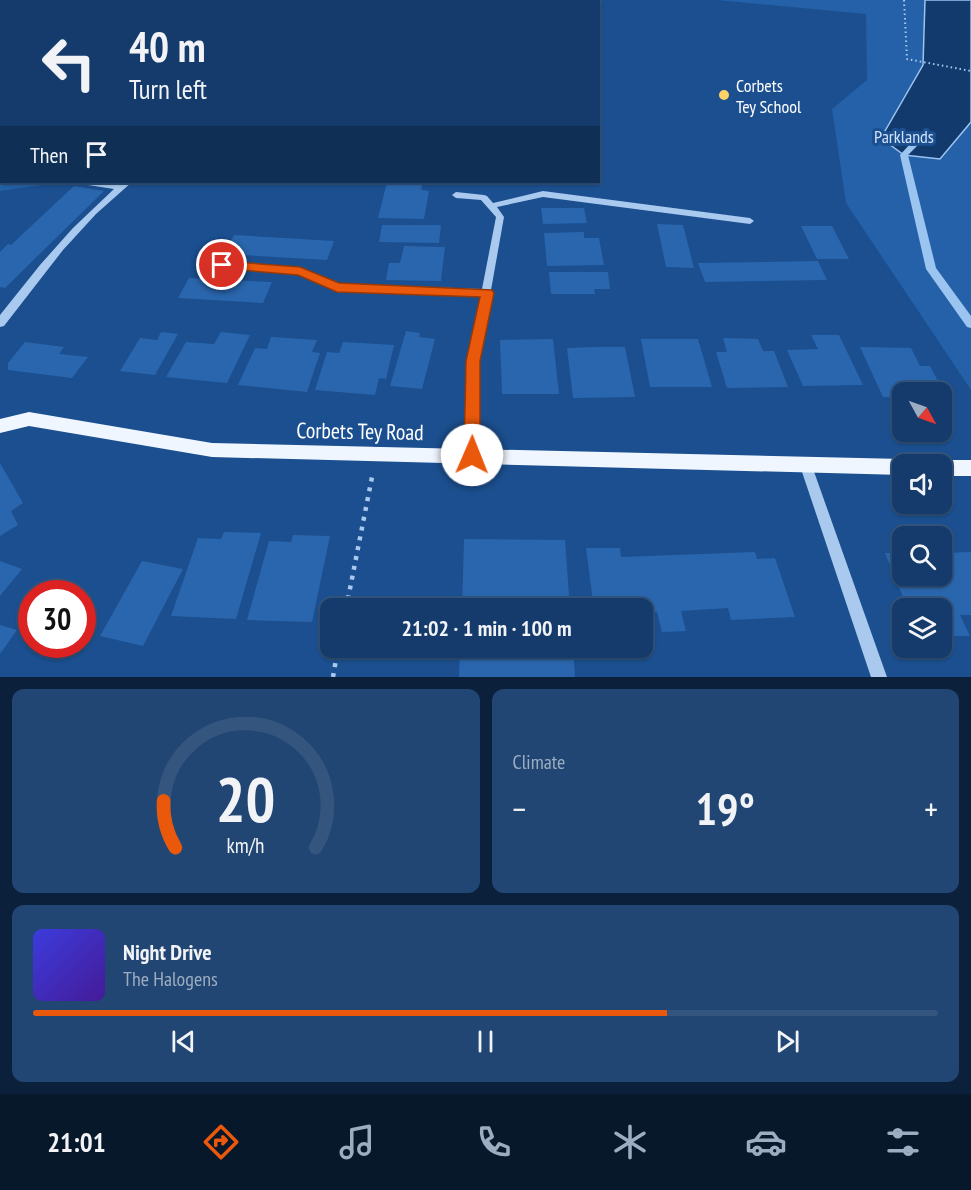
<!DOCTYPE html>
<meta charset="utf-8">
<style>
body{margin:0;font-family:"PT Sans Narrow",sans-serif;background:#214673;color:#f1f3f6;height:100vh;display:flex;flex-direction:column;font-size:22px;white-space:nowrap}
*{box-sizing:border-box;margin:0}
p{font-size:20px;color:#9dadc1}
.icon{flex:none;width:33px;height:33px;fill:none;stroke:currentColor;stroke-width:2;stroke-linecap:round;stroke-linejoin:round}
.map{position:relative;height:677px;overflow:hidden}
.panel{display:flex;flex-direction:column;gap:12px;padding:12px;background:#0b203b;flex:1}
.panel>*{flex:none}
.banner{position:absolute;left:0px;top:0px;width:600px;height:183px;box-shadow:0 2px 4px #0004,0 0 0 2px #33557e;background:#143b6b;color:#f1f3f6;overflow:hidden}
.needle{width:39px;rotate:130deg}
.buttons{position:absolute;left:892px;top:382px;display:grid;gap:12px}
.buttons a{display:grid;place-items:center;width:60px;height:60px;border-radius:12px;background:#143b6b;box-shadow:0 2px 4px #0004,0 0 0 2px #33557e;font-size:30px}
.speed{position:absolute;left:18px;top:580px;display:flex;gap:12px;font-size:30px;font-weight:700;text-align:center}
.speed>*{display:grid;place-content:center;width:78px;height:78px;border-radius:50%;background:#143b6b;box-shadow:0 2px 4px #0004,0 0 0 2px #33557e;line-height:1}
.speed .limit{border:9px solid #d22;background:#fff;color:#111}
.pin{position:absolute;display:grid;place-items:center;width:51px;height:51px;color:#fff;margin:-26px;border:3px solid #fff;border-radius:50%;box-shadow:0 2px 6px #0007}
.me{position:absolute;width:66px;margin:-33px;rotate:1deg;stroke-linejoin:round;filter:drop-shadow(0 0 4px #0008)}
.turn{display:flex;align-items:center;gap:21px;height:126px;padding:0 30px;font-size:27px}
.turn .icon{width:78px;height:78px;stroke-width:2.5}
.turn b{display:block;font-size:42px;line-height:51px}
.then{display:flex;align-items:center;height:57px;padding:0 30px;background:#0003;gap:12px;font-size:22px}
.big{font-size:45px;font-weight:800;line-height:1.1}
.panel .tile{flex:1;display:flex;flex-direction:column;justify-content:center;gap:9px;min-width:0;padding:0 21px;border-radius:12px;background:#214673}
.panel .dial{align-items:center;gap:0}
.dial svg{height:156px;overflow:visible;fill:none;stroke:#33557e;stroke-width:7;stroke-linecap:round;text-anchor:middle}
.dial text{fill:#f1f3f6;stroke:none}
.song{display:flex;align-items:center;gap:18px}
.cover{width:72px;height:72px;border-radius:9px;background:linear-gradient(135deg,hsl(240 70% 55%),hsl(260 70% 35%))}
.played{height:6px;border-radius:3px;background:linear-gradient(90deg,#ea580c 70%,#33557e 70%)}
.keys{display:flex;justify-content:space-around;direction:ltr}
.heat{display:flex;justify-content:space-between;align-items:center;font-size:33px;direction:ltr}
.panel .tiles{flex:1;display:grid;gap:12px;grid-template-columns:1fr 1fr}
.tile:last-child{grid-column:span 2}
.trip{position:absolute;left:320px;top:598px;width:333px;height:60px;border-radius:12px;background:#143b6b;box-shadow:0 2px 4px #0004,0 0 0 2px #33557e;font-weight:800;line-height:60px;text-align:center}
.tabs{display:flex;height:96px;justify-content:space-around;align-items:center;background:#08182b;color:#9dadc1}
.tabs .icon{width:42px;height:42px}
.tabs .active{color:#ea580c}
.tabs b{font-size:27px;color:#f1f3f6}
.map>svg:first-child{display:block}
.green{fill:#2461a8}
.water{fill:#123a6d;stroke:#9cc4f0;stroke-width:1.5}
.lines{fill:none;stroke-linecap:round;stroke-linejoin:round}
.stream{fill:#9cc4f0;fill-rule:evenodd}
.building{fill:#2a66ad}
.path-far1{stroke:#a9c9ee;stroke-width:2;stroke-dasharray:1.5 3;stroke-linecap:butt}
.path{stroke:#a9c9ee;stroke-width:4.5;stroke-dasharray:4 6;stroke-linecap:butt}
.minor{fill:#a9c9ee;fill-rule:evenodd}
.major{fill:#f0f6ff;fill-rule:evenodd}
.route{fill:#ea580c;stroke:#983908;stroke-width:1.5}
.poi-dot{fill:#ffd166;stroke:#1b4f8f;stroke-width:2}
.labels{text-anchor:middle;dominant-baseline:central;stroke-width:6;stroke-linejoin:round;paint-order:stroke}
.far-poi-label{font-size:18px;fill:#fff;stroke:#1b4f8f;text-anchor:start}
.far-park-label{font-size:18px;fill:#cfe3fa;stroke:#1b4f8f}
.street-label{font-size:22px;fill:#fff;stroke:#1b4f8f}
</style>
<div class="map">
<svg width="971" height="677" viewBox="0 0 971 677">
<rect width="100%" height="100%" fill="#1b4f8f"/>
<path class="green" d="M0,0h215l8,1 -221,1v180h60l-62,9z
M717,0h254v390l-125,-187 -14,-94 35,-29 -1,-66z"/>
<path class="water" d="M925,0h46v122l-31,37 -36,-4 -23,-17 42,-73z"/>
<g class="lines">
<path class="stream" d="M910,144h6l1,2 -9,9 28,113 35,48v12l-4,-1 -41,-58 -26,-114z"/>
</g>
<path class="building" d="M387,182h36l-2,8 8,1 -5,28 -46,-1z
M74,186l30,5 -99,97 -5,-1v-35l8,-8 3,1z
M541,208h43l3,15 -44,1z
M657,224l26,1 11,43 -28,-1z
M382,225h59l-2,18 -60,-1z
M801,226h31l17,33h-32z
M584,232v6h15l5,27 -57,1 -3,-33z
M234,235l100,6 -7,19 -102,-6z
M404,246l41,1 -4,34 -55,-1 3,-17h11z
M818,261l9,19 -122,2 -7,-19z
M549,272h59l2,17h-16l1,5h-44z
M189,278l83,4 -9,21 -85,-5z
M406,331l14,2 -1,4 16,2 -13,50 -32,-3z
M161,332l17,2 -23,41 -35,-4 20,-33 17,2z
M221,332l29,3 -23,48 -61,-6 20,-35 28,2z
M811,335h28l24,50 -60,1 -16,-36 31,-1z
M271,337l46,3 -5,12 8,1 -13,39 -69,-7 17,-37 12,1z
M723,338l35,1 5,12h11l14,36 -61,1 -11,-36h11z
M553,339l6,55h-57l-2,-54z
M641,339h57l14,48h-62z
M25,342l39,5 -5,7 29,3 -16,21 -64,-8v-7z
M343,342l51,3 -8,34 -7,-1 -4,17 -60,-5 12,-38 12,1z
M597,347h28l10,50 -62,1 -6,-50z
M860,347l51,1 9,18h10l17,32h-5v-5h-39v5l-20,-1z
M0,463l23,40 -12,8 7,14 -18,11z
M224,532l37,1 -25,86 -65,-3 27,-78 23,1z
M293,535l37,1 -18,86 -65,-2 22,-79 22,1z
M464,539l101,1 5,69h-108z
M586,548h34l1,9 134,-5 2,7 18,-1 20,59 -64,3 -3,-12 -47,3 5,20 -24,1 -5,-20h-15v-3h-48z
M971,552v63h-11l10,21h-28v-27h-34l-23,-56h18v23h39v-23z
M0,561l22,8 -22,27z
M142,561l41,8 -40,77 -43,-10z
M0,625l17,5 -17,24z
M460,648h113l2,29h-116z"/>
<g class="lines">
<path class="path-far1" d="M904,0l3,59 64,12"/>
<path class="path" d="M346,609l26,-132
M333,677l5,-29"/>
<path class="minor" d="M353,0h6l-8,2z
M440,0h7l2,2h-8z
M84,182h15l20,3 4,-3h9l-36,32 -33,36 -59,76 -4,1v-12l40,-50 33,-37 41,-39 -26,-4z
M543,191l207,27 4,3 -4,3 -207,-27 -46,10 7,10 -13,73 2,3 -3,3 -12,65v94l-2,4 -4,1 -4,-1 -2,-4 2,-94 12,-65 -143,-6 -38,-16 -77,-6 -5,-3 5,-3 78,6 38,16 144,5 14,-72 -15,-17 -25,-2 -4,-3 4,-3 28,3 3,1 6,7z
M806,461l4,1 2,4 75,211h-16l-71,-211 2,-4z"/>
<path class="major" d="M29,412l183,31 691,16 6,3 2,3h-8v10l-691,-18 -183,-31 -29,7v-14z
M942,460h29v16h-29v-11h-7z"/>
</g>
<path class="route" d="M222,261l78,6 39,16 153,7 2,3 -14,68v94l-3,5 -5,2 -6,-2 -2,-5 2,-94 14,-64 -143,-5 -39,-17 -81,-7 -1,-3 1,-3z"/>
<circle class="poi-dot" cx="724" cy="95" r="6"/>
<g class="labels">
<g class="far-poi-label">
<text x="736" y="85">Corbets<tspan x="736" dy="21">Tey School</tspan></text>
</g>
<g class="far-park-label">
<text x="904" y="136">Parklands</text>
</g>
<g class="street-label">
<text transform="translate(360 431) rotate(1)">Corbets Tey Road</text>
</g>
</g>
</svg>
<div class="buttons">
<a><svg class="needle" viewBox="-14 -14 28 28"><path d="M0-13l5 13h-10z" fill="#e53935"/><path d="M0 13l5-13h-10z" fill="#9dadc1"/></svg></a>
<a><svg class="icon" aria-label="sound" viewBox="0 0 24 24"><path d="M4 9h4l5-4v14l-5-4H4zM17 9q2 3 0 6"/></svg></a>
<a><svg class="icon" aria-label="search" viewBox="0 0 24 24"><circle cx="10" cy="10" r="6"/><path d="M15 15l6 6"/></svg></a>
<a><svg class="icon" aria-label="layers" viewBox="0 0 24 24"><path d="M12 4l9 5-9 5-9-5zM3 14l9 5 9-5"/></svg></a>
</div>
<div class="speed"><div class="limit">30</div></div>
<div class="pin" style="left:222px;top:265px;background:#d93025"><svg class="icon" aria-label="arrive" viewBox="0 0 24 24"><path d="M6 21V4h12l-3 4 3 4H6"/></svg></div>
<svg class="me" style="left:472px;top:455px" viewBox="-20 -20 40 40"><circle r="19" fill="#fff"/><path d="M0-13L10 11 0 6-10 11z" fill="#ea580c"/></svg>
<div class="trip">21:02 · 1 min · 100 m</div>
<div class="banner">
<div class="turn"><svg class="icon" aria-label="left" viewBox="0 0 24 24"><path d="M17 20v-9H6M10 6l-5 5 5 5"/></svg><div><b>40 m</b>Turn left</div></div>
<div class="then">Then<svg class="icon" aria-label="arrive" viewBox="0 0 24 24"><path d="M6 21V4h12l-3 4 3 4H6"/></svg></div>
</div>
</div>
<section class="panel">
<div class="tiles">
<div class="tile dial"><svg viewBox="0 0 100 80">
<path d="M14 69A42 42 0 1 1 86 69"/>
<path d="M14 69A42 42 0 0 1 8 45" stroke="#ea580c"/>
<text x="50" y="56" font-size="32" font-weight="700">20</text>
<text x="50" y="72" font-size="11">km/h</text>
</svg></div>
<div class="tile"><p>Climate</p>
<div class="heat"><a>−</a><b class="big">19°</b><a>+</a></div>
</div>
<div class="tile">
<div class="song"><i class="cover"></i><div><b>Night Drive</b><p>The Halogens</p></div></div>
<div class="played"></div>
<div class="keys"><svg class="icon" aria-label="previous" viewBox="0 0 24 24"><path d="M18 5L8 12l10 7zM5 5v14"/></svg><svg class="icon" aria-label="pause" viewBox="0 0 24 24"><path d="M8 5v14M16 5v14"/></svg><svg class="icon" aria-label="next" viewBox="0 0 24 24"><path d="M6 5l10 7-10 7zM19 5v14"/></svg></div>
</div>
</div>
</section>
<nav class="tabs">
<b>21:01</b>
<svg class="icon active" aria-label="directions" viewBox="0 0 24 24"><path d="M12 3l9 9-9 9-9-9zM9 14v-3h6M13 9l2 2-2 2"/></svg>
<svg class="icon" aria-label="music" viewBox="0 0 24 24"><path d="M9 18V5l10-2v13"/><circle cx="6" cy="18" r="3"/><circle cx="16" cy="16" r="3"/></svg>
<svg class="icon" aria-label="phone" viewBox="0 0 24 24"><path d="M5 4h4l2 5-3 2q2 4 5 5l2-3 5 2v4C11 20 4 13 5 4z"/></svg>
<svg class="icon" aria-label="climate" viewBox="0 0 24 24"><path d="M12 3v18M4 7l16 10M4 17L20 7"/></svg>
<svg class="icon" aria-label="car" viewBox="0 0 24 24"><path d="M5 17H2v-5l4-1 3-4h7l3 4 3 1v5h-3M9 17h6M6 11h13"/><circle cx="7" cy="17" r="2"/><circle cx="17" cy="17" r="2"/></svg>
<svg class="icon" aria-label="filters" viewBox="0 0 24 24"><path d="M4 7h16M4 17h16"/><circle cx="9" cy="7" r="2"/><circle cx="15" cy="17" r="2"/></svg>
</nav>
